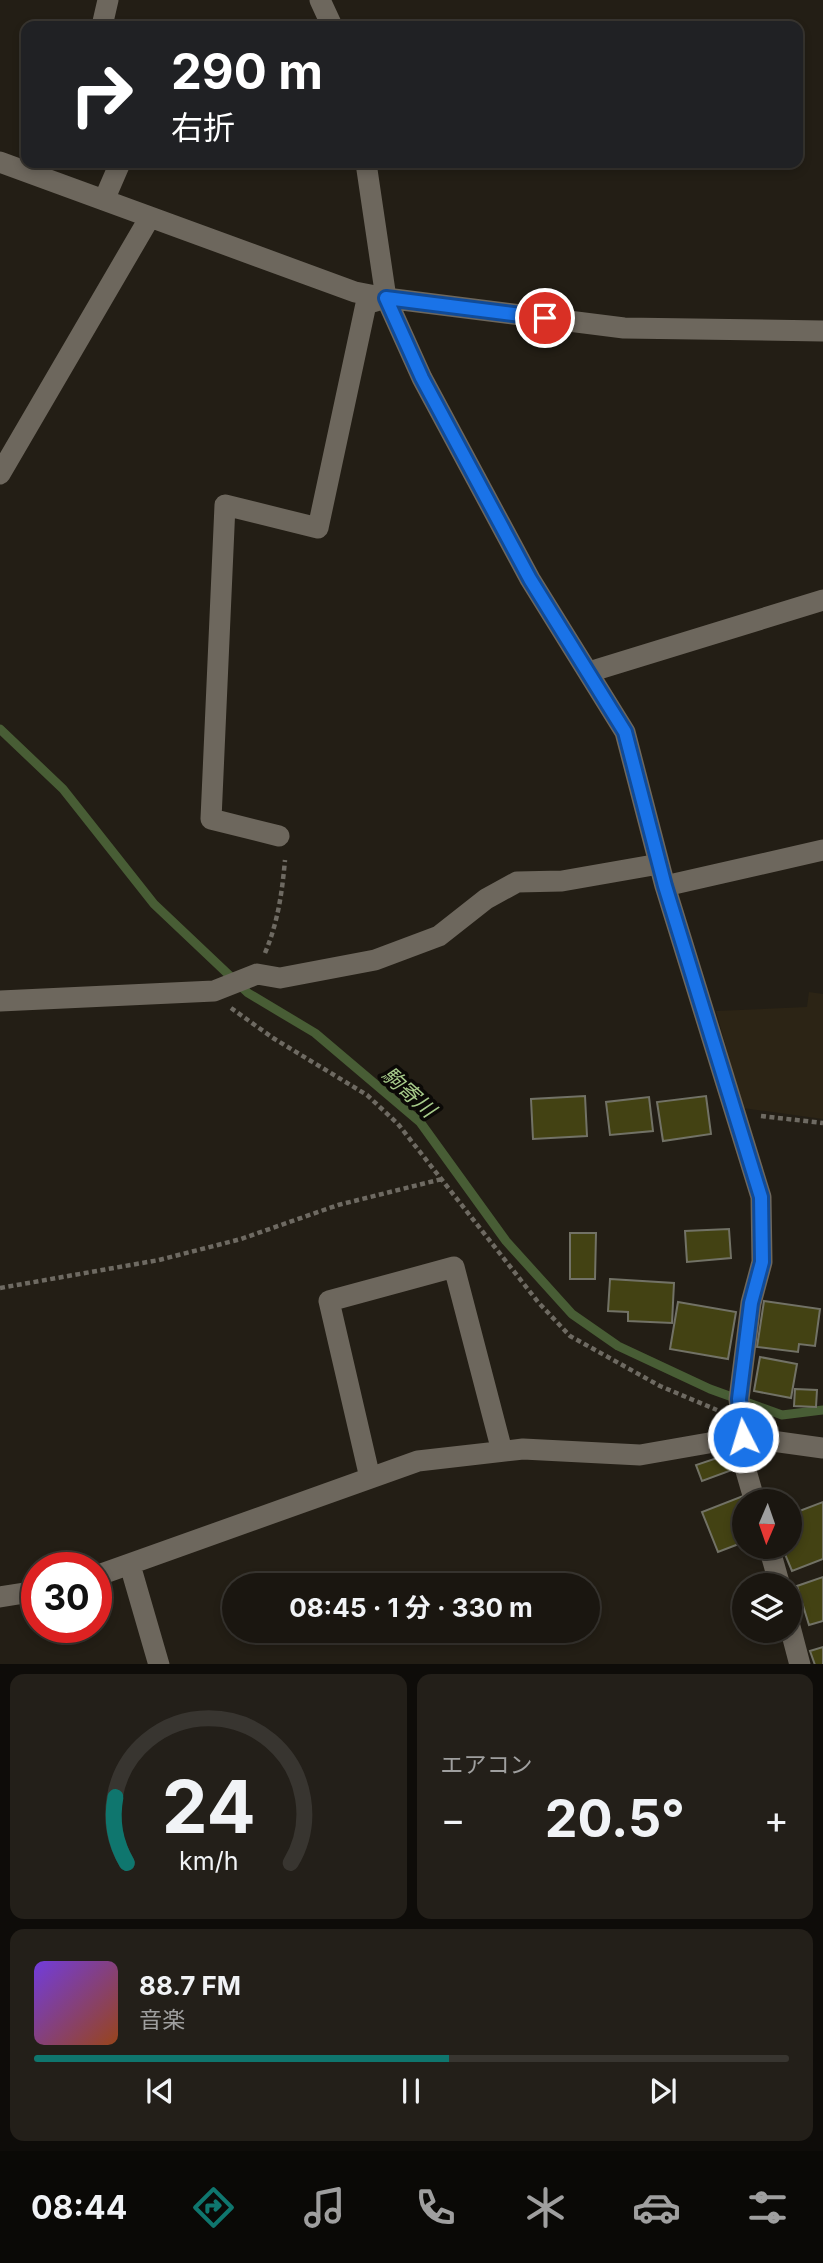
<!DOCTYPE html>
<html lang="ja">
<meta charset="utf-8">
<style>
body{margin:0;font-family:Inter,"Noto Sans JP",sans-serif;background:#231f19;color:#f1f3f6;height:100vh;display:flex;flex-direction:column;font-size:26px;white-space:nowrap}
*{box-sizing:border-box;margin:0}
p{font-size:23px;color:#9f9f9f}
.icon{flex:none;width:38px;height:38px;fill:none;stroke:currentColor;stroke-width:2;stroke-linecap:round;stroke-linejoin:round}
.map{position:relative;height:1664px;overflow:hidden}
.details{display:flex;flex-direction:column;gap:10px;padding:10px;background:#0e0c09;flex:1}
.details>*{flex:none}
.top-card{position:absolute;left:21px;top:21px;width:782px;height:147px;border-radius:14px;box-shadow:0 4px 10px #0003,0 0 0 2px #383530;background:#202124;color:#fff;overflow:hidden}
.needle{width:46px;rotate:182deg}
.buttons{position:absolute;left:732px;top:1489px;display:grid;gap:14px}
.buttons a{display:grid;place-items:center;width:70px;height:70px;border-radius:50%;background:#1a1610;box-shadow:0 4px 10px #0003,0 0 0 2px #383530;font-size:35px}
.speed{position:absolute;left:21px;top:1552px;display:flex;gap:14px;font-size:35px;font-weight:700;text-align:center}
.speed>*{display:grid;place-content:center;width:91px;height:91px;border-radius:50%;background:#1a1610;box-shadow:0 4px 10px #0003,0 0 0 2px #383530;line-height:1}
.speed .limit{border:10px solid #d22;background:#fff;color:#111}
.pin{position:absolute;display:grid;place-items:center;width:60px;height:60px;color:#fff;margin:-30px;border:4px solid #fff;border-radius:50%;box-shadow:0 2px 7px #0007}
.me{position:absolute;width:77px;margin:-38px;rotate:355deg;stroke-linejoin:round;filter:drop-shadow(0 0 5px #0008)}
.turn{display:flex;align-items:center;gap:24px;height:147px;padding:0 35px;font-size:32px}
.turn .icon{width:91px;height:91px;stroke-width:2.5}
.turn b{display:block;font-size:49px;line-height:60px}
.big{font-size:52px;font-weight:700;line-height:1.1}
.details .card{flex:1;display:flex;flex-direction:column;justify-content:center;gap:10px;min-width:0;padding:0 24px;border-radius:14px;background:#231f19}
.details .dial{align-items:center;gap:0}
.dial svg{height:182px;overflow:visible;fill:none;stroke:#383530;stroke-width:7;stroke-linecap:round;text-anchor:middle}
.dial text{fill:#f1f3f6;stroke:none}
.song{display:flex;align-items:center;gap:21px}
.cover{width:84px;height:84px;border-radius:10px;background:linear-gradient(135deg,hsl(260 70% 55%),hsl(20 70% 35%))}
.played{height:7px;border-radius:4px;background:linear-gradient(90deg,#0f766e 55%,#383530 55%)}
.keys{display:flex;justify-content:space-around;direction:ltr}
.heat{display:flex;justify-content:space-between;align-items:center;font-size:38px;direction:ltr}
.details .tiles{flex:1;display:grid;gap:10px;grid-template-columns:1fr 1fr}
.card:last-child{grid-column:span 2}
.trip{position:absolute;left:222px;top:1573px;width:378px;height:70px;border-radius:35px;background:#1a1610;box-shadow:0 4px 10px #0003,0 0 0 2px #383530;font-weight:700;line-height:70px;text-align:center}
.dock{display:flex;height:112px;justify-content:space-around;align-items:center;background:#0a0906;color:#9f9f9f}
.dock .icon{width:49px;height:49px}
.dock .active{color:#0f766e}
.dock b{font-size:32px;color:#f1f3f6}
.map>svg:first-child{display:block}
.built{fill:#2c2415}
.lines{fill:none;stroke-linecap:round;stroke-linejoin:round}
.stream{stroke:#485d35;stroke-width:9}
.building{fill:#434213;stroke:#727266;stroke-width:2}
.path{stroke:#6e6a62;stroke-width:4.5;stroke-dasharray:5 3.5;stroke-linecap:butt}
.minor{stroke:#6d675d;stroke-width:21}
.route-casing{stroke:#114b97;stroke-width:18}
.route{stroke:#1a73e8;stroke-width:12}
.labels{text-anchor:middle;dominant-baseline:central;stroke-width:7;stroke-linejoin:round;paint-order:stroke}
.water-label{font-size:21px;font-style:italic;fill:#a8cc8b;stroke:#0b0906}
</style>
<div class="map">
<svg width="823" height="1665" viewBox="0 0 823 1665">
<rect width="100%" height="100%" fill="#231e15"/>
<path class="built" d="M809,992l14,2v125l-80,-11 -27,-97 91,-4z"/>
<g class="lines">
<path class="stream" d="M0,729l63,60 91,115 94,89 67,40 105,89 86,119 66,73 46,32 92,43 72,26 41,-5"/>
</g>
<path class="building" d="M585,1096l2,40 -54,3 -2,-40z
M706,1096l5,38 -48,7 -6,-39z
M649,1097l4,34 -43,4 -4,-33z
M729,1229l2,29 -44,4 -2,-31z
M570,1233h26l-1,46h-25z
M610,1279l64,4 -2,40 -44,-2v-9l-20,-1z
M764,1301l56,8 -5,37 -16,-2 -1,8 -41,-5z
M678,1302l58,10 -8,47 -58,-10z
M760,1357l37,7 -6,34 -37,-7z
M795,1389l22,1 -1,17 -22,-1z
M726,1455l6,15 -30,11 -6,-16z
M743,1496l2,6 -1,40 -26,10 -16,-40z
M823,1502v57l-31,12 -10,-24h7v-32z
M823,1577v44l-14,4 -12,-39z
M823,1647v18h-8l-5,-14z"/>
<g class="lines">
<path class="path" d="M265,953c13,-31 17,-60 20,-93
M231,1008l42,30 94,57 31,29 140,178 32,34 90,50 57,24
M761,1116l62,7
M0,1288l159,-28 82,-21 97,-34 104,-26"/>
<path class="minor" d="M320,0l12,26
M102,26l6,-26
M0,162l355,130 31,6 238,30 199,3
M366,163l20,135 36,80 108,201 95,153 40,154 96,311 1,65 -11,41 -12,96 4,38 -1,20 13,45
M104,200l16,-37
M0,474l150,-257
M589,672l234,-72
M279,836l-68,-17 14,-314 93,23 48,-224 20,-6
M665,886l158,-36
M0,1001l214,-10 43,-17 23,4 95,-18 64,-24 47,-37 31,-17 45,-1 97,-17
M370,1478l-41,-177 125,-34 48,184
M769,1547l11,39
M130,1565l29,100
M96,1576l322,-115 105,-12 117,6 103,-18 80,11
M0,1597l37,-6
M789,1623l11,42"/>
</g>
<g class="lines">
<defs>
<path id="route" d="M545,318l-159,-20 36,80 108,201 95,153 40,154 96,311 1,65 -11,41 -12,96 4,38"/>
</defs>
<use href="#route" class="route-casing"/>
<use href="#route" class="route"/>
</g>
<g class="labels">
<g class="water-label">
<text transform="translate(409 1092) rotate(42)">駒寄川</text>
</g>
</g>
</svg>
<div class="buttons">
<a><svg class="needle" viewBox="-14 -14 28 28"><path d="M0-13l5 13h-10z" fill="#e53935"/><path d="M0 13l5-13h-10z" fill="#9f9f9f"/></svg></a>
<a><svg class="icon" aria-label="layers" viewBox="0 0 24 24"><path d="M12 4l9 5-9 5-9-5zM3 14l9 5 9-5"/></svg></a>
</div>
<div class="speed"><div class="limit">30</div></div>
<div class="pin" style="left:545px;top:318px;background:#d93025"><svg class="icon" aria-label="arrive" viewBox="0 0 24 24"><path d="M6 21V4h12l-3 4 3 4H6"/></svg></div>
<svg class="me" style="left:743px;top:1437px" viewBox="-20 -20 40 40"><circle r="17" fill="#1a73e8" stroke="#fff" stroke-width="3"/><path d="M0-11L8 9 0 5-8 9z" fill="#fff"/></svg>
<div class="trip">08:45 · 1 分 · 330 m</div>
<div class="top-card">
<div class="turn"><svg class="icon" aria-label="right" viewBox="0 0 24 24"><path d="M7 20v-9h11M14 6l5 5-5 5"/></svg><div><b>290 m</b>右折</div></div>
</div>
</div>
<section class="details">
<div class="tiles">
<div class="card dial"><svg viewBox="0 0 100 80">
<path d="M14 69A42 42 0 1 1 86 69"/>
<path d="M14 69A42 42 0 0 1 9 40" stroke="#0f766e"/>
<text x="50" y="56" font-size="32" font-weight="700">24</text>
<text x="50" y="72" font-size="11">km/h</text>
</svg></div>
<div class="card"><p>エアコン</p>
<div class="heat"><a>−</a><b class="big">20.5°</b><a>+</a></div>
</div>
<div class="card">
<div class="song"><i class="cover"></i><div><b>88.7 FM</b><p>音楽</p></div></div>
<div class="played"></div>
<div class="keys"><svg class="icon" aria-label="previous" viewBox="0 0 24 24"><path d="M18 5L8 12l10 7zM5 5v14"/></svg><svg class="icon" aria-label="pause" viewBox="0 0 24 24"><path d="M8 5v14M16 5v14"/></svg><svg class="icon" aria-label="next" viewBox="0 0 24 24"><path d="M6 5l10 7-10 7zM19 5v14"/></svg></div>
</div>
</div>
</section>
<nav class="dock">
<b>08:44</b>
<svg class="icon active" aria-label="directions" viewBox="0 0 24 24"><path d="M12 3l9 9-9 9-9-9zM9 14v-3h6M13 9l2 2-2 2"/></svg>
<svg class="icon" aria-label="music" viewBox="0 0 24 24"><path d="M9 18V5l10-2v13"/><circle cx="6" cy="18" r="3"/><circle cx="16" cy="16" r="3"/></svg>
<svg class="icon" aria-label="phone" viewBox="0 0 24 24"><path d="M5 4h4l2 5-3 2q2 4 5 5l2-3 5 2v4C11 20 4 13 5 4z"/></svg>
<svg class="icon" aria-label="climate" viewBox="0 0 24 24"><path d="M12 3v18M4 7l16 10M4 17L20 7"/></svg>
<svg class="icon" aria-label="car" viewBox="0 0 24 24"><path d="M5 17H2v-5l4-1 3-4h7l3 4 3 1v5h-3M9 17h6M6 11h13"/><circle cx="7" cy="17" r="2"/><circle cx="17" cy="17" r="2"/></svg>
<svg class="icon" aria-label="filters" viewBox="0 0 24 24"><path d="M4 7h16M4 17h16"/><circle cx="9" cy="7" r="2"/><circle cx="15" cy="17" r="2"/></svg>
</nav>
